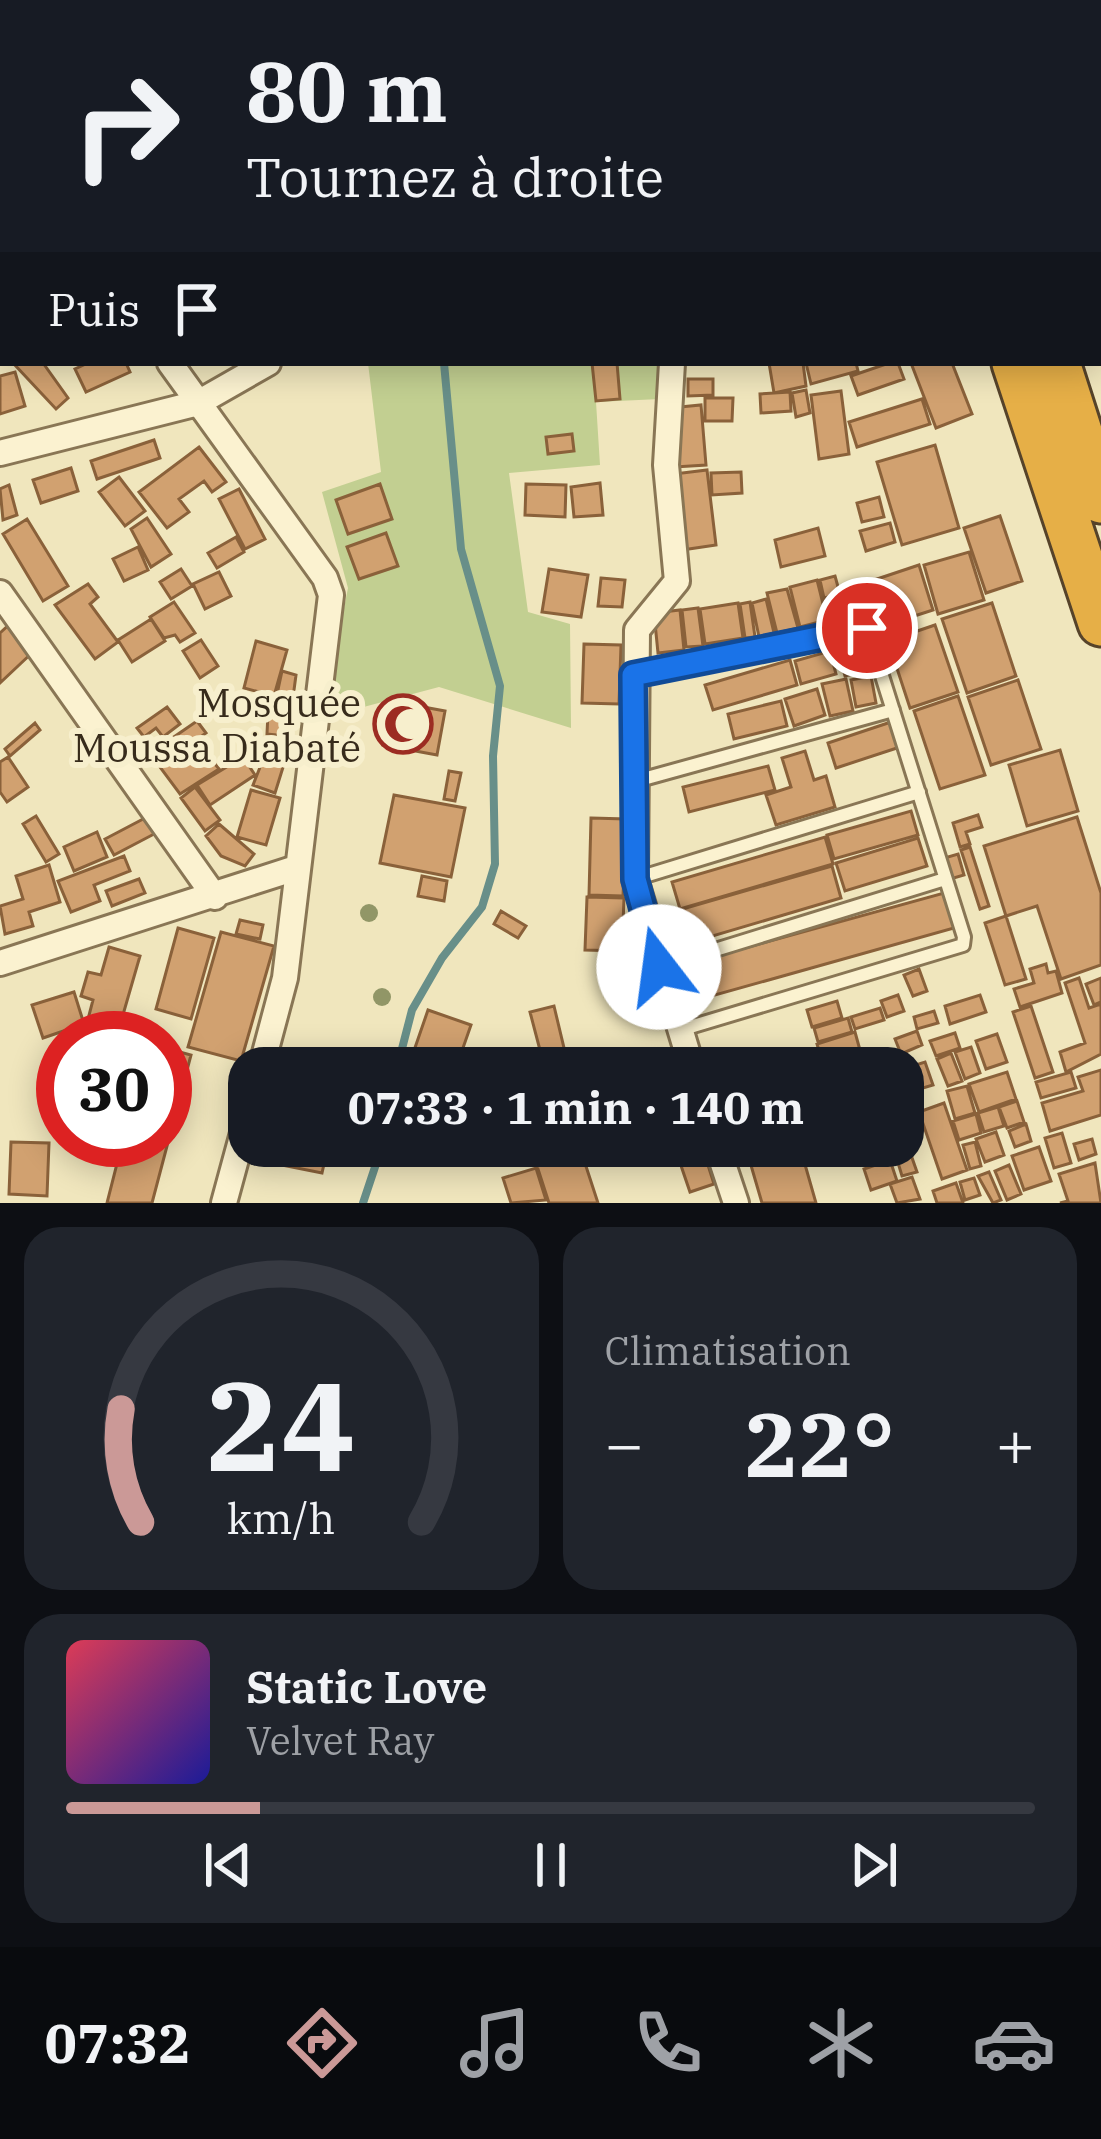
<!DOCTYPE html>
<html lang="fr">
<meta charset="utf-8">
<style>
body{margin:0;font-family:"IBM Plex Serif",serif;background:#20242c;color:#f1f3f6;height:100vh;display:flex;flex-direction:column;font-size:45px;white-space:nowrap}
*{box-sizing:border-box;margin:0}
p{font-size:39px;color:#9ea1a6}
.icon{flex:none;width:66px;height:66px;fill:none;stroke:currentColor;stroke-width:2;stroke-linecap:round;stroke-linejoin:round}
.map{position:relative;height:1203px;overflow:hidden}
.details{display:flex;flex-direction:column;gap:24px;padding:24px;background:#0d0f14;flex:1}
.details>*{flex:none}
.top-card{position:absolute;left:0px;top:0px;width:1101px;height:366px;box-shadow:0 6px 30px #0003;background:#171b24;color:#f1f3f6;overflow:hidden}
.speed{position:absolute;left:36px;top:1011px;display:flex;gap:24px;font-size:60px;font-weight:700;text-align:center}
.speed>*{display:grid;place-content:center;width:156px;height:156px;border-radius:50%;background:#171b24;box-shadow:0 6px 30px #0003;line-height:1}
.speed .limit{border:18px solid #d22;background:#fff;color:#111}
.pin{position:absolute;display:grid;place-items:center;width:102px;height:102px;color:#fff;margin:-51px;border:6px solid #fff;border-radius:50%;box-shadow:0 3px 12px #0007}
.me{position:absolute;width:132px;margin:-66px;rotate:345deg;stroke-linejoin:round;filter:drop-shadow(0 0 9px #0008)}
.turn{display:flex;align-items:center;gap:42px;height:252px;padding:0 48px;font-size:54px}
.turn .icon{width:156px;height:156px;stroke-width:2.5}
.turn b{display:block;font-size:84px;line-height:102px}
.then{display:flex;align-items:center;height:114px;padding:0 48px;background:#0003;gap:24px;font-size:45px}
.big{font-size:90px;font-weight:700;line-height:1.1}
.details .widget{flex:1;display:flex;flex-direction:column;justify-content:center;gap:18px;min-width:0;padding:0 42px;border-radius:36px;background:#20242c}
.details .dial{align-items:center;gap:0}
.dial svg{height:312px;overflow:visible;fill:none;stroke:#363941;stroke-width:7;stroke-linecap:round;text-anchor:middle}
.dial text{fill:#f1f3f6;stroke:none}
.song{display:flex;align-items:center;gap:36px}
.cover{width:144px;height:144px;border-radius:18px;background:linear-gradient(135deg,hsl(350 70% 55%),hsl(240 70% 35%))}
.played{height:12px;border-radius:6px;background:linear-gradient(90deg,#cb9997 20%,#363941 20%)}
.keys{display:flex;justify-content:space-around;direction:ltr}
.heat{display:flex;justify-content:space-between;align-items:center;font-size:66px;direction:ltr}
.details .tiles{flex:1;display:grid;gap:24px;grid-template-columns:1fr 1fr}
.widget:last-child{grid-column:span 2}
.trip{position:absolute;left:228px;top:1047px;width:696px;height:120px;border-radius:36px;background:#171b24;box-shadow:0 6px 30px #0003;font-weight:700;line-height:120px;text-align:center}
.tab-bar{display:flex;height:192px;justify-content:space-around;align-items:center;background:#090b0e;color:#9ea1a6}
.tab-bar .icon{width:84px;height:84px}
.tab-bar .selected{color:#cb9997}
.tab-bar b{font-size:54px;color:#f1f3f6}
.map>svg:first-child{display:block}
.green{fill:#c2cf91}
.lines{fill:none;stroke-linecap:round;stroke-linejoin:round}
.stream{stroke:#688f89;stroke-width:8}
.building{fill:#d1a170;stroke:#8a613a;stroke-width:3}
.lane-casing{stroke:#897655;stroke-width:18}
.street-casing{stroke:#897655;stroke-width:30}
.highway-casing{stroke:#56432a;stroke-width:51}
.lane{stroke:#fbf2d0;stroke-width:12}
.street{stroke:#fbf2d0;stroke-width:24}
.highway{stroke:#e6af47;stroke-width:45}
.tree{fill:#919667}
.route-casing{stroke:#114b97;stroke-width:30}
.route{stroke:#1a73e8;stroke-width:21}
.labels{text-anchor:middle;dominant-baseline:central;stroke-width:12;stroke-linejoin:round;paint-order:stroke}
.poi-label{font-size:39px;fill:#372b1b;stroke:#f7efcd;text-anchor:end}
</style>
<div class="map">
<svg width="1101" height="1203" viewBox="0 0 1101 1203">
<rect width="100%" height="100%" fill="#f0e6bd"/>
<path class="green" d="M368,363h292v36l-64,3 4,63 -91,8 19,139 42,12 1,104 -132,-41 -117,31 26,-130 -26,-96 59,-20z"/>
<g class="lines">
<path class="stream" d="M420,0v3
M397,1068l15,-58 30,-52 40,-51 13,-43 -2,-108 7,-70 -39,-137 -17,-186
M363,1203l19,-57"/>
</g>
<path class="building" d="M1101,148v122l-1,1 -2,-122z
M13,363h30l25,35 -12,11z
M88,363h38l4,9 -44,20 -11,-23z
M592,363h25l3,36 -24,2z
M769,363h34l3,23 -32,7z
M806,363h50l2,8 -47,13z
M889,363h9l6,16 -46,16 -7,-19z
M911,363h41l20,51 -36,14z
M15,372l10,34 -25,8v-38z
M688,379h25v16l-25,1z
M806,390l4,23 -14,4 -4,-24z
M841,391l8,63 -30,5 -8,-64z
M790,392l1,19 -30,2 -1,-19z
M705,398h28l-1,23h-27z
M922,399l8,25 -73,23 -8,-25z
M701,405l5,60 -31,2 -6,-59z
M572,434l2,17 -26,3 -2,-17z
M154,440l6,18 -63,21 -6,-18z
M935,445l24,83 -57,17 -25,-83z
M199,447l27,35 -14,10 -8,-11 -25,18 10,13 -22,16 -28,-36z
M71,468l7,23 -37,12 -8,-23z
M707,470l9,75 -34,5 -8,-76z
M741,472l1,21 -30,2 -1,-22z
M119,477l26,34 -20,15 -26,-34z
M600,483l3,32 -29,2 -3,-30z
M380,484l12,35 -44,15 -12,-34z
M526,484l40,1 -1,32 -40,-2z
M9,485l8,30 -14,5 -3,-31z
M239,489l26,50 -20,10 -26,-50z
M879,497l5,20 -22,5 -5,-19z
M1000,516l22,65 -36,12 -22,-65z
M147,518l24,36 -20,13 -20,-38z
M27,519l41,67 -25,15 -40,-67z
M890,523l5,19 -29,9 -6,-20z
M818,528l7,28 -44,11 -6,-27z
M386,533l12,33 -39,13 -12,-32z
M236,537l8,15 -27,16 -9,-15z
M138,547l10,23 -24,11 -11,-22z
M969,552l15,48 -46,14 -14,-49z
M919,565l14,45 -59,19 -15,-44z
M181,569l11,17 -21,13 -11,-17z
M549,569l39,6 -7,42 -39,-5z
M219,572l12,24 -26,13 -12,-25z
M835,576l5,18 -16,4 -4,-18z
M601,578l24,2 -3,27 -24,-1z
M817,580l10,40 -27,7 -10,-40z
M88,584l10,13 -8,7 28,38 -23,17 -40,-54z
M787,589l11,39 -21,5 -10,-40z
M853,593l5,20 -27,7 -6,-20z
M766,599l8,34 -15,4 -7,-34z
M174,602l21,31 -15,9 -5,-7 -11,3 -14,-21z
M750,602l5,35 -10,1 -5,-34z
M738,603l5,35 -38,6 -5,-35z
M992,603l24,73 -49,17 -25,-74z
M698,608l5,38 -17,1 -4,-37z
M680,610l4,40 -26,3 -4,-40z
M151,619l14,22 -33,21 -14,-22z
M11,623l24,27 -35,33v-50z
M935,625l23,67 -48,16 -22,-67z
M201,640l17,26 -18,12 -17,-27z
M256,641l31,9 -13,46 -30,-8z
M584,644l37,1 -2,59 -37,-1z
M860,644l6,27 -21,5 -7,-26z
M830,651l6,23 -35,10 -6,-23z
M790,660l7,25 -84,25 -8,-25z
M282,671l14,4 -4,30 -16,-6z
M871,676l5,27 -20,4 -5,-27z
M846,679l7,32 -23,5 -8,-32z
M1018,680l23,69 -50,16 -23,-68z
M817,689l8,26 -31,11 -9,-27z
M958,696l27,79 -45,14 -26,-78z
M391,701l54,10 -8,44 -54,-10z
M781,701l6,25 -53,13 -6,-25z
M167,707l13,17 -17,13 -7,-9 -12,9 -7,-9z
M268,713l19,1 -1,22 -19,-2z
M197,721l9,12 -26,19 -9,-13z
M891,722l9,25 -64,21 -8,-25z
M35,723l5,7 -30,26 -5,-7z
M270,742l19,6 -14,45 -22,-8z
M200,745l19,24 -39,25 -26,-35 15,-11 10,11z
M1060,750l18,61 -51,15 -18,-61z
M805,751l9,29 12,-4 9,31 -59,18 -10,-30 25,-8 -9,-29z
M8,757l20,30 -21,15 -7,-10v-30z
M243,757l12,18 -45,30 -13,-20z
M768,766l7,24 -86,22 -6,-25z
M449,771l12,2 -6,28 -11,-2z
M195,787l25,33 -15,11 -24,-33z
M251,790l29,8 -14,47 -29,-8z
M394,795l71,13 -14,69 -71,-14z
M911,811l7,24 -84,24 -7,-24z
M978,815l4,12 -16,5 4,12 -10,3 -7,-24z
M36,816l23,38 -13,8 -23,-38z
M147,817l9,16 -42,22 -9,-16z
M1077,817l24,76v72l-40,14 -24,-73 -31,10 -22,-70z
M591,818l35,1 -3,77 -34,-1z
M219,824l35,30 -9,12 -24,-10 -15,-20z
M97,832l10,25 -33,14 -10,-24z
M825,837l8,27 -153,45 -8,-27z
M918,838l9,28 -82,25 -9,-28z
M970,847l19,59 -9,3 -19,-59z
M958,854l6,21 -17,5 -6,-21z
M124,856l6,15 -36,14 6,16 -29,11 -13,-31z
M49,865l11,37 -31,10 4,14 -28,8 -5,-28 23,-7 -7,-23z
M832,866l9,32 -152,45 -10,-33z
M422,876l25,5 -3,20 -26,-5z
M139,879l6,14 -33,13 -6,-15z
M944,893l10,35 -246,69 -10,-36z
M587,897l37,1 -2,53 -37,-1z
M501,911l25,15 -8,12 -24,-14z
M1006,916l20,63 -21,6 -20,-62z
M240,920l23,5 -3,14 -24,-5z
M178,928l36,10 -23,81 -35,-10z
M221,932l53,14 -33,115 -53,-14z
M109,947l31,9 -22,76 -31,-9 6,-23 -12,-4 7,-24 13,3z
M1046,964l2,9 8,-2 6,22 -42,14 -6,-18 20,-6 -4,-14z
M919,969l8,22 -14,5 -9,-21z
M1079,978l10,30 12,-4v50l-35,18 -6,-20 25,-9 -20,-60z
M1101,978v24l-7,3 -8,-21z
M74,992l10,32 -41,14 -11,-33z
M898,995l6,16 -17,6 -6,-16z
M980,995l6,17 -36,12 -5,-18z
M837,1001l5,17 -30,9 -5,-17z
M554,1006l10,42 -23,6 -11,-42z
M1031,1006l22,66 -18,6 -22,-66z
M880,1008l4,12 -29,9 -4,-12z
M428,1010l43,15 -15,43h-48z
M934,1011l4,12 -21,6 -3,-12z
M848,1018l4,14 -34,10 -4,-14z
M917,1031l5,14 -21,9 -6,-15z
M855,1032l8,29 -39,7 -7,-24z
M955,1033l5,15 -24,8 -6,-15z
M997,1034l10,28 -21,7 -10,-28z
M971,1047l9,26 -15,6 -10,-27z
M165,1048l26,7 -39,148h-45l16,-63h42z
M951,1053l11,28 -14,5 -11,-27z
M925,1062l8,23 -20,6 -7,-23z
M1101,1070v45l-51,16 -8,-28 41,-12 -5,-14z
M1007,1072l9,27 -37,13 -10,-28z
M1071,1072l5,16 -35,10 -5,-16z
M967,1086l8,27 -20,6 -8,-28z
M1017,1101l7,21 -17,6 -8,-21z
M944,1103l23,67 -25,9 -23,-67z
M998,1107l6,19 -20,6 -6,-19z
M976,1114l5,19 -22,7 -6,-19z
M1026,1124l5,17 -16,6 -6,-16z
M996,1132l8,23 -19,7 -9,-23z
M1062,1133l9,30 -17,5 -9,-30z
M1092,1139l4,15 -17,6 -5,-16z
M11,1142l38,1 -2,53 -38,-2z
M975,1142l6,24 -11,3 -7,-24z
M275,1146h53l-6,27 -50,-10z
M702,1146l12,38 -24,8 -15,-44z
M800,1147l16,56h-54l-12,-41z
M1039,1147l12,34 -27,9 -12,-34z
M581,1151l17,52h-49l-12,-37z
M910,1152l7,20 -15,4 -6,-20z
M890,1160l7,21 -26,9 -7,-21z
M1095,1163l6,40h-41l8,-2 -9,-27z
M1009,1165l12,29 -14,6 -12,-29z
M536,1168l10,32 -35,3 -8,-25z
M989,1172l12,28 -8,3 -15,-27z
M912,1177l8,22 -23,4 -7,-19z
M974,1178l6,17 -15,5 -5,-18z
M956,1183l7,20h-26l-4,-12z"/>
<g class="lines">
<defs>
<path id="lane" d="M634,675l233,-47 97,309 -1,8 -283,85
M636,781l257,-71
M635,879l284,-87
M660,967l285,-88"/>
<path id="street" d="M218,0l2,3
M381,0v3
M661,0l1,3
M0,120l3,4
M170,363l155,215 6,17 -46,383 -24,90
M672,363l-6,102 11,116 -40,49 -2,249 57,189
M0,453l198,-50 70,-40
M0,593l215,304
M0,963l296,-95
M717,1146l19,57
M224,1203l25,-92"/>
<path id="highway" d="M894,0l1,3
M938,0l1,3
M1015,363l86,260
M1057,363l44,137"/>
</defs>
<use href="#lane" class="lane-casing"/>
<use href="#street" class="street-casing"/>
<use href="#highway" class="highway-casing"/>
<use href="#lane" class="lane"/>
<use href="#street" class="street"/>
<use href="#highway" class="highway"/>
</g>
<g class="tree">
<circle cx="369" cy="913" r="9"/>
<circle cx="382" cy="997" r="9"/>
</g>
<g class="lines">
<defs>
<path id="route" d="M659,967l-24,-88 -2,-204 234,-47"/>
</defs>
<use href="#route" class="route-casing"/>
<use href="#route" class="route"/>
</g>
<defs>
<symbol id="mosque-ring" viewBox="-11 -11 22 22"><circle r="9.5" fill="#f7efcd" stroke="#9c2c22" stroke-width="1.5"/><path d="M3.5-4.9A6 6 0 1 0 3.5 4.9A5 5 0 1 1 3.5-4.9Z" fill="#9c2c22"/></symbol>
</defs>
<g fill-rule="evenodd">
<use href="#mosque-ring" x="370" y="691" width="66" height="66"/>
</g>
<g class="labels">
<g class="poi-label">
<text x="361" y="702">Mosquée<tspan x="361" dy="45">Moussa Diabaté</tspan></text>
</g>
</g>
</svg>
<div class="speed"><div class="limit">30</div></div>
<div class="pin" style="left:867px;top:628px;background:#d93025"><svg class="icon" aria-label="arrive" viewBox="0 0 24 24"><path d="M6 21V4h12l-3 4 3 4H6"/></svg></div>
<svg class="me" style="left:659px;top:967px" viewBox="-20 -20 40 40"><circle r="19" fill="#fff"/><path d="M0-13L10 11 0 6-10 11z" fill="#1a73e8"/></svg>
<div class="trip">07:33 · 1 min · 140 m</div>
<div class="top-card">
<div class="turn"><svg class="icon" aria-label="right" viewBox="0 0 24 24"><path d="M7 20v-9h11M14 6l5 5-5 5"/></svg><div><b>80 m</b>Tournez à droite</div></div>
<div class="then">Puis<svg class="icon" aria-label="arrive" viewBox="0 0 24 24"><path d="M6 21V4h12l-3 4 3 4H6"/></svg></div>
</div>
</div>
<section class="details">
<div class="tiles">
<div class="widget dial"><svg viewBox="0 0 100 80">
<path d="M14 69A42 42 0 1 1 86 69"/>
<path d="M14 69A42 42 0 0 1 9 40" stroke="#cb9997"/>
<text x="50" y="56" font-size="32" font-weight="700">24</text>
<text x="50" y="72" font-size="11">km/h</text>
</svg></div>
<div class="widget"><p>Climatisation</p>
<div class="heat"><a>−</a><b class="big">22°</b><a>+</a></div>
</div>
<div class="widget">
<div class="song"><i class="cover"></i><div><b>Static Love</b><p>Velvet Ray</p></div></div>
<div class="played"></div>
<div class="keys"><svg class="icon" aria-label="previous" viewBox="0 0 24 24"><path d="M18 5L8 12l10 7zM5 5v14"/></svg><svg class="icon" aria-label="pause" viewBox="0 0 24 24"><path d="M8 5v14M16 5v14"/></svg><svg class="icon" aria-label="next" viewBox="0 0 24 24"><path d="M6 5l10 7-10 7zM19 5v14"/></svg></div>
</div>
</div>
</section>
<nav class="tab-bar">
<b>07:32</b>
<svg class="icon selected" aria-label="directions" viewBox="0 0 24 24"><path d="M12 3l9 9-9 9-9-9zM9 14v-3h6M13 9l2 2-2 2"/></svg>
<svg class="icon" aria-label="music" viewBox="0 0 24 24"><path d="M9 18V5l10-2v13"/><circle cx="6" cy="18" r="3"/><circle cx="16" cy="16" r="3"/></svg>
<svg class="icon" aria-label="phone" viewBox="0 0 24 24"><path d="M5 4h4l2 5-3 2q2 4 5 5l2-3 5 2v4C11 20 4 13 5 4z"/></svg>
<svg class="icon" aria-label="climate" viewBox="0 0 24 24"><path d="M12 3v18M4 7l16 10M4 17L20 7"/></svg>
<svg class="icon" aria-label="car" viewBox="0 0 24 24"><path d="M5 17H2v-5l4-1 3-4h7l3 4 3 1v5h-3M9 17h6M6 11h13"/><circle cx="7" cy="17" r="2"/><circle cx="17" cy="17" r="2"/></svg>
</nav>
